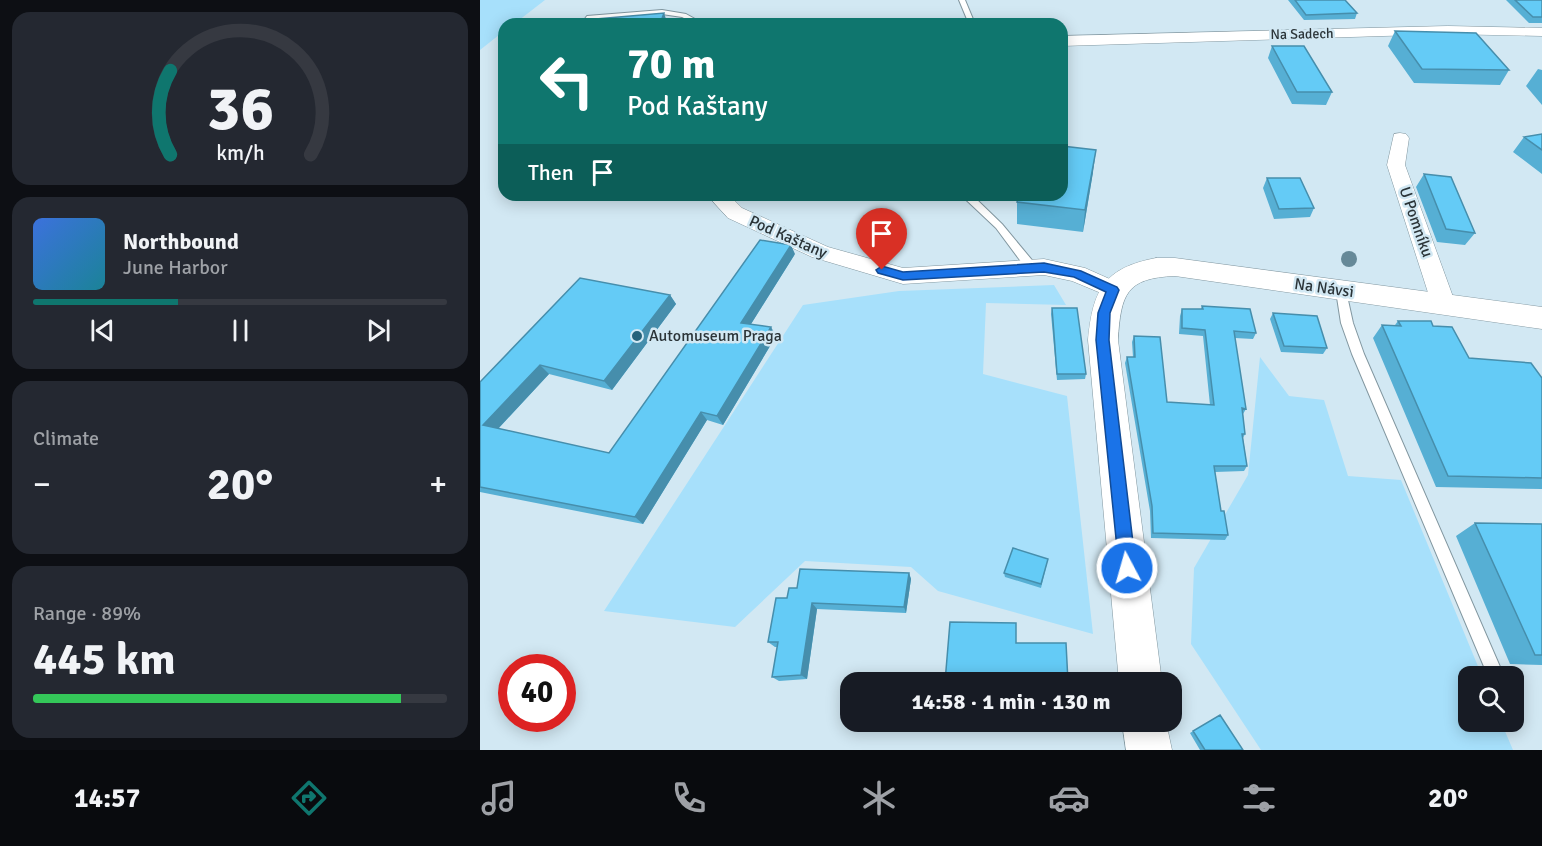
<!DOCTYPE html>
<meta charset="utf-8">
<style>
body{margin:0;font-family:Signika,sans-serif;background:#242831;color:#f1f3f6;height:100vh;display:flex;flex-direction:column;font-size:22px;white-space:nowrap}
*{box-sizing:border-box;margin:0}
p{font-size:20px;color:#9ea1a6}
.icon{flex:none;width:33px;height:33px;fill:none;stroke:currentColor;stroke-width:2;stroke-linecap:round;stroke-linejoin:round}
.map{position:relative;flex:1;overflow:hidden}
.side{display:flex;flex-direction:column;gap:12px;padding:12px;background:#0d0f14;width:480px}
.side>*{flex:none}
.guide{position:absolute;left:18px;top:18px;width:570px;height:183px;border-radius:18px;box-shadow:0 3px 15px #0003;background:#0f766e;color:#fff;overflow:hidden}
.fabs{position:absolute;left:978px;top:666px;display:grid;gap:12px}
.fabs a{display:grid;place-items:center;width:66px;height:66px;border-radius:12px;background:#171b24;box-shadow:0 3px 15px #0003;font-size:30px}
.speed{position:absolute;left:18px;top:654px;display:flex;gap:12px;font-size:30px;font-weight:700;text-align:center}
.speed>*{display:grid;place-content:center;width:78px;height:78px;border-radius:50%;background:#171b24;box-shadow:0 3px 15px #0003;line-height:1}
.speed .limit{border:9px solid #d22;background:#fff;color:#111}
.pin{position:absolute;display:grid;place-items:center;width:51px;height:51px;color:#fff;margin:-62px -26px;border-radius:50% 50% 50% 0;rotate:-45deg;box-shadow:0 0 6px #0007}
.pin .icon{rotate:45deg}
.me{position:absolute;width:66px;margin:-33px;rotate:354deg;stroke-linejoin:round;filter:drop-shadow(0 0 4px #0008)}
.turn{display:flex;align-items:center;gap:21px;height:126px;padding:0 30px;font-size:27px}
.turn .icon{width:78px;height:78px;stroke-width:2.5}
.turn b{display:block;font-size:42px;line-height:51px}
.then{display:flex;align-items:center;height:57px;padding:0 30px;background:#0003;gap:12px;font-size:22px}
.big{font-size:45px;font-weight:800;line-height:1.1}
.side .card{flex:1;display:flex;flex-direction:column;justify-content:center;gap:9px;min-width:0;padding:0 21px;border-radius:18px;background:#242831}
.side .dial{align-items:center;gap:0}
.dial svg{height:156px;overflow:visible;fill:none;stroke:#363941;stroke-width:7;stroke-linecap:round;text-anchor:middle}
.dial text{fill:#f1f3f6;stroke:none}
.song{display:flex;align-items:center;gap:18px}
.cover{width:72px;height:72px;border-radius:9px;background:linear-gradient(135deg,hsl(220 70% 55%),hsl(190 70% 35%))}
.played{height:6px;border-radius:3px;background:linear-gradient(90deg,#0f766e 35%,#363941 35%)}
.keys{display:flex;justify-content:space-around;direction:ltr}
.heat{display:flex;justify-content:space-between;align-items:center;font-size:33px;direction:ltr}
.charge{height:9px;border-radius:4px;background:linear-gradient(90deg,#34c759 89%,#363941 0)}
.trip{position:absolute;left:360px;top:672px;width:342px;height:60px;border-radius:18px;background:#171b24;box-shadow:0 3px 15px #0003;font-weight:800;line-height:60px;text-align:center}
.tabs{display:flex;height:96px;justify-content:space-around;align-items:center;background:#090b0e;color:#9ea1a6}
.tabs .icon{width:42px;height:42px}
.tabs .current{color:#0f766e}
.tabs b{font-size:27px;color:#f1f3f6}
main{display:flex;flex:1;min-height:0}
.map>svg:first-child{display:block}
.green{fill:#a7e0fb}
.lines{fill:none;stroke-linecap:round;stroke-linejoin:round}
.service-casing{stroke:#8297a0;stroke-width:2}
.minor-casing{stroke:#8297a0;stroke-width:1}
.tertiary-casing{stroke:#8297a0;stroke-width:1}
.service{fill:#fff;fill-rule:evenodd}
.minor{fill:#fff;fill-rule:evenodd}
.tertiary{fill:#fff;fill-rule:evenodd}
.tree{fill:#668998}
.wall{fill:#56afd4}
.shaded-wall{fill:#468eac}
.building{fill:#64cbf6;stroke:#468eac;stroke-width:1.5}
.route{fill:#1a73e8;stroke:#114b97;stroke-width:1.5}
.poi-dot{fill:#26627a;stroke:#d2e8f3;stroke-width:2}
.labels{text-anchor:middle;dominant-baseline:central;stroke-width:5;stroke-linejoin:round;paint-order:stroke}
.far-street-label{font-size:14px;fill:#2b3438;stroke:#d2e8f3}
.street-label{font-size:16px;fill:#2b3438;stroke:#d2e8f3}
.poi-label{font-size:16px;fill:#2b3438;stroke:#d2e8f3;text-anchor:start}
</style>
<main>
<section class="side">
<div class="card dial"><svg viewBox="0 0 100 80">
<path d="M14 69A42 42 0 1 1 86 69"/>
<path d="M14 69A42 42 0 0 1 14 26" stroke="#0f766e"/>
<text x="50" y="56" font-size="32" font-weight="700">36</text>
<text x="50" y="72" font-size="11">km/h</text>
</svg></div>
<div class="card">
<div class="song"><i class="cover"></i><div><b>Northbound</b><p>June Harbor</p></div></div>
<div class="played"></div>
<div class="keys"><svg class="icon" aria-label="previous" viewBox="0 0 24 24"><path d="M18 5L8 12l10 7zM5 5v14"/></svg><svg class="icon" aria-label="pause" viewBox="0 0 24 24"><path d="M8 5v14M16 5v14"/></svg><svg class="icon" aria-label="next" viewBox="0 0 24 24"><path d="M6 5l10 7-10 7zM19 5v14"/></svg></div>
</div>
<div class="card"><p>Climate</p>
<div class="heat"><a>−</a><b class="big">20°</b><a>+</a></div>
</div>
<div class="card"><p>Range · 89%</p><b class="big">445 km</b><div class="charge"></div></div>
</section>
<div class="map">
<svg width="1062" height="750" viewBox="0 0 1062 750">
<rect width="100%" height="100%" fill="#d2e8f3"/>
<path class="green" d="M0,0h65l-31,24h-10v7l-24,19z
M574,285l12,20 -80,-2 -3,71 84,22 26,238 -155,-43 -27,-24 -106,-6 -70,66 -131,-16 199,-306 96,-14z
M780,357l29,39 35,4 24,76 53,4 81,196h-14v46h33l12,28h-252l-70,-106 3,-76 54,-93z"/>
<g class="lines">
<defs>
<path id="service" d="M479,0h6l10,24h-6z
M182,10l24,4 18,10h-8l-14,-7 -20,-3 -73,6 -2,4h-6l6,-8z
M481,195h11l30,29 34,41 1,3 -1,3h-8l-32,-43z
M861,287l5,4 7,32 11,31 140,322h-16l-136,-322 -11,-31 -5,-32z"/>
<path id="minor" d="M968,26l94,2v8l-94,-2 -386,12v-10z
M920,133l6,1 3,4 -4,27 51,140 -4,6 -8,3 -8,-3 -4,-6 -45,-140 7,-31z
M227,195h22l13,13 86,39 75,21 141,-9 41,9 36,16 3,6 -3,6 -8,2 -41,-17 -28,-6 -141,9 -91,-27 -84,-39z"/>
<path id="tertiary" d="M676,258h19l367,49v22l-367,-53c-49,2 -54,18 -57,64l44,342h-43l-31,-342c5,-51 16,-72 68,-82z
M642,722h44l6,28h-46z"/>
</defs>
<use href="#service" class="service-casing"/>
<use href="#minor" class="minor-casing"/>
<use href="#tertiary" class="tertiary-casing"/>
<use href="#service" class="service"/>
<use href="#minor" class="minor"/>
<use href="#tertiary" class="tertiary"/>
</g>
<circle class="tree" cx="869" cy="259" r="8"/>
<path class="wall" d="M808,0h57l12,13 -2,6 -51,1z
M1026,0h36v23h-13z
M915,31l114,39 -9,15 -86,-2 -26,-37z
M792,46l60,46 -6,13 -34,-1 -24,-46z
M1058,69l4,1v35l-16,-19z
M1062,134v40l-29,-22 11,-15z
M613,172l-10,60 -66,-8v-22z
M944,174l51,59 -10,12 -28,-3 -21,-55z
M787,178l47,30 -4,9 -36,2 -11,-31z
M315,254l-44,70 25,12 -53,89 -16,-5 -64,104 -163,-32v-110l190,-87 6,9 -64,86 -63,-16 -51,55 111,24z
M722,306l54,27 -3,6 -18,-1 11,71 -3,5 2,20 -2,4 4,28 -3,5 -29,1 6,39 7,24 -3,5 -74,-2 -1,-27 -25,-148 2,-6h6l-1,-15 2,-6 33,66 43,3 -7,-69 -24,-2 1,-18 2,-7h19z
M572,308l34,66 -1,5 -28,1 -6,-66z
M793,313l54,35 -4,6 -42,-2 -11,-33z
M918,321l35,5 36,32 73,20v111l-106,-2 -63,-149 9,-13h13z
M995,523l67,1v141l-32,-1 -54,-128z
M568,559l-7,29 -36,-11 -1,-4z
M429,573l2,6 -5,34 -89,-4 -10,70 -28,2 -7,-4 5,-30h-2l-7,-5 19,-44 10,-10z
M740,715l23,35h-43l-10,-17z
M590,729l-1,2 -125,1 -2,-2z"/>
<path class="shaded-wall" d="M184,13l2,6 -1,5h-5z
M616,150l-3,22 -10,60 2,-22z
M311,245l4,9 -49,78 -5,-9z
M190,295l6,9 -64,86 -8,-9z
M291,327l5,9 -53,89 -6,-9z
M60,365l9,9 -55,59 -11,-8z
M221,412l6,8 -64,104 -8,-7z
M429,573l2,6 -5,34 -2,-6z
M332,603l5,6 -10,70 -6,-4z"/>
<path class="building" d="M815,0h50l12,13 -51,2z
M1035,0h27v17h-9z
M184,13l-4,11h-67l3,-5z
M915,31l81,2 33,37 -87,-1z
M792,46h32l28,46h-35z
M1062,134v16l-18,-13z
M582,146l34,4 -11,60 -68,-8 2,-7h43z
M944,174l27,3 24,56 -29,-4z
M787,178h33l14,30 -35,1z
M280,240l31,5 -50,78 30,4 -54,89 -16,-4 -66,105 -155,-30v-105l100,-104 90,17 -66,86 -64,-16 -57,60 126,28z
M722,306l48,3 6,24 -22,-2 12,78 -4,-1 3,26h-3l5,32h-33l7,45h3l4,24 -75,-2 -1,-27 -25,-149h8l-1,-21 26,1 7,65 47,3 -9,-75 -23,-2v-19h21z
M572,308h25l9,66h-29z
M793,313l44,3 10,32 -43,-2z
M918,321h33l2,5 19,1 17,31 62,5 11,15v100l-94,-2 -66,-151 19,1z
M995,523l67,1v131h-7z
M533,548l35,11 -7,25 -37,-11z
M320,569l109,4 -5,34 -92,-4 -11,72 -29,2 6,-35h-10l8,-44h11l2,-10h8z
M470,622l66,1v20h50l2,39h-123z
M740,715l23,35h-38l-12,-19z
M463,722h127v7l-128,1z"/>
<path class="route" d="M564,263l37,8 36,16 2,3 -9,23 -1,27 27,228 -3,6 -6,3 -6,-3 -2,-6 -23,-228 2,-27 8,-21 -32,-15 -30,-5 -141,8 -25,-7 -2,-3 6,-4 21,6z"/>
<circle class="poi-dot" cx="157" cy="336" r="6"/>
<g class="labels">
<g class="far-street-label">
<text transform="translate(822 34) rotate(-1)">Na Sadech</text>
</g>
<g class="street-label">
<text transform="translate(936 222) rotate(71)">U Pomníku</text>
<text transform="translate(308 237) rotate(24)">Pod Kaštany</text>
<text transform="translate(844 288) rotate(8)">Na Návsi</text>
</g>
<g class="poi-label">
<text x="169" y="336">Automuseum Praga</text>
</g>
</g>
</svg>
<div class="fabs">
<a><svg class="icon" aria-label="search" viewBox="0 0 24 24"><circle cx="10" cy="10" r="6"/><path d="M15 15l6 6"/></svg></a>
</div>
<div class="speed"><div class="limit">40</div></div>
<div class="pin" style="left:402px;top:270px;background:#d93025"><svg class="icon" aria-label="arrive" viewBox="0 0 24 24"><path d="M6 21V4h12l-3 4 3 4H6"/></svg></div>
<svg class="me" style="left:647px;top:568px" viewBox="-20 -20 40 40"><circle r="17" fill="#1a73e8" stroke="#fff" stroke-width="3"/><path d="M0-11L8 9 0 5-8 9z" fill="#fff"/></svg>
<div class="trip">14:58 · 1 min · 130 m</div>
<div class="guide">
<div class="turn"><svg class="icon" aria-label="left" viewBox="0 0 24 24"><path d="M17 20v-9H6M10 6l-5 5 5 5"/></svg><div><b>70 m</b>Pod Kaštany</div></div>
<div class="then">Then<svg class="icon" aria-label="arrive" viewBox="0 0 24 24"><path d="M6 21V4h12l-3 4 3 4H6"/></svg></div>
</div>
</div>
</main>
<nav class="tabs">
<b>14:57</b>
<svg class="icon current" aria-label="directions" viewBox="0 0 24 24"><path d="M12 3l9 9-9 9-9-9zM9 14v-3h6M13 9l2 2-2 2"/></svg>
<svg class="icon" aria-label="music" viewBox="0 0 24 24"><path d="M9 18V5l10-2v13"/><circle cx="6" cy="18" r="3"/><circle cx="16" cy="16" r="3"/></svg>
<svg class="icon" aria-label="phone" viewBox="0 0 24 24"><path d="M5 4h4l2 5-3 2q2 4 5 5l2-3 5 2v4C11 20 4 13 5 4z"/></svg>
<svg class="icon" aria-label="climate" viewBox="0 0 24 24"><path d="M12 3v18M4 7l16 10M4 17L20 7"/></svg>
<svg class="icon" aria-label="car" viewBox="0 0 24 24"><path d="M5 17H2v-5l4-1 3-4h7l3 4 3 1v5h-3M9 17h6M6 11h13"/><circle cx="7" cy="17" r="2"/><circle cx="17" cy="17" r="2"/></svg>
<svg class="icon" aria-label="filters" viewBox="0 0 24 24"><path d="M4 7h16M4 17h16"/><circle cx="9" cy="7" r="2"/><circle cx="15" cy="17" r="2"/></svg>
<b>20°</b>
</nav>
